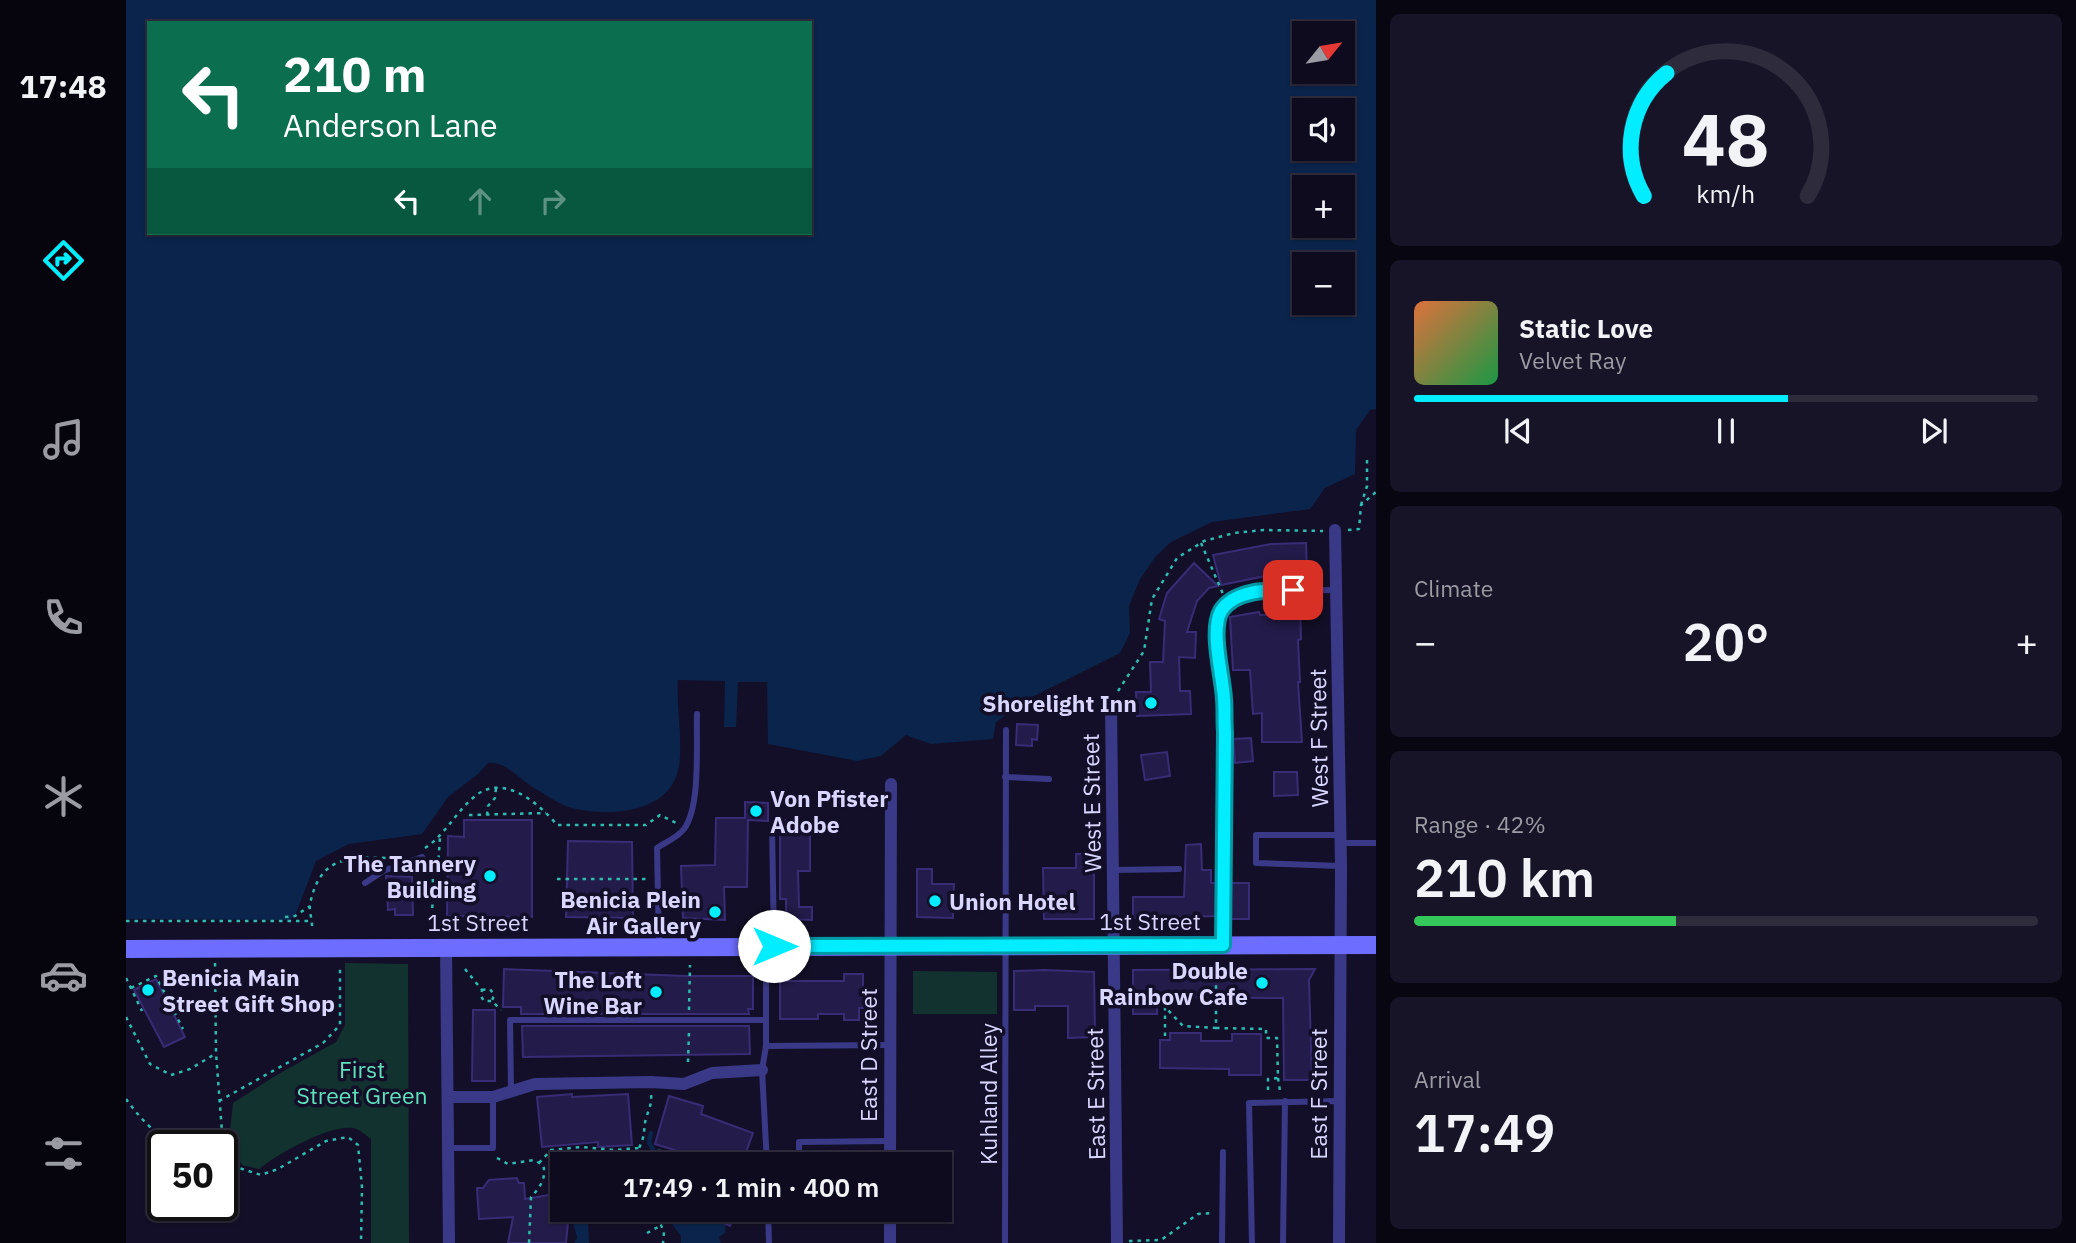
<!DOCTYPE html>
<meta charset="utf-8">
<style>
body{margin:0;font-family:"IBM Plex Sans",sans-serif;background:#171427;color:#f1f3f6;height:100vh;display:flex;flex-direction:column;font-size:26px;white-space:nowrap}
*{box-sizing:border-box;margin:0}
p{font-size:23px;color:#9b9ba4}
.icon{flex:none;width:38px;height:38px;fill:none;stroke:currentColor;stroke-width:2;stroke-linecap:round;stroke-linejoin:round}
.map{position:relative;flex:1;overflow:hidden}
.panel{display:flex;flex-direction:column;gap:14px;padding:14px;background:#080610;width:700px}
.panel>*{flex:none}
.guide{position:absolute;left:21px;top:21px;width:665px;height:214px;border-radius:0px;box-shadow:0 2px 5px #0004,0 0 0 2px #2e2b3c;background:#0b6e4f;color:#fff;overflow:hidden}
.needle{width:46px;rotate:60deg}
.controls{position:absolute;left:1166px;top:21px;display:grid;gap:14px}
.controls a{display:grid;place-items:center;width:63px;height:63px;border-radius:0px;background:#0e0b1e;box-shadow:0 2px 5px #0004,0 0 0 2px #2e2b3c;font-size:35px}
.speed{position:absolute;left:21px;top:1130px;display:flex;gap:14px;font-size:35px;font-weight:700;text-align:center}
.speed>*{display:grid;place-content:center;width:91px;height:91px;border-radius:50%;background:#0e0b1e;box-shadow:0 2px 5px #0004,0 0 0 2px #2e2b3c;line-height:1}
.speed .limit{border:4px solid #111;border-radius:10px;background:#fff;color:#111}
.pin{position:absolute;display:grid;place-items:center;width:60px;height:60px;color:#fff;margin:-30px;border-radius:14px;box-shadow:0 4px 10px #0006}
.me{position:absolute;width:77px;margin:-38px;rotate:90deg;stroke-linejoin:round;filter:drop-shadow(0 0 5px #0008)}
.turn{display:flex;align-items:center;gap:24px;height:147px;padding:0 21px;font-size:32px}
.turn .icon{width:91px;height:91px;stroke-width:2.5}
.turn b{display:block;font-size:49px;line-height:60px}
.lanes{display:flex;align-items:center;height:66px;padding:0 21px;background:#0003;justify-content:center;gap:35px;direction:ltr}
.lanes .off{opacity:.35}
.big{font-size:52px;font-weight:600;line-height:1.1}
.panel .widget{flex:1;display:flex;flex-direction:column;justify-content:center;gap:10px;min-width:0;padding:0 24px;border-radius:10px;background:#171427}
.panel .dial{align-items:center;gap:0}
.dial svg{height:182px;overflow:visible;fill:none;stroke:#2e2b3c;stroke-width:7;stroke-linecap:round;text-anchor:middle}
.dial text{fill:#f1f3f6;stroke:none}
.song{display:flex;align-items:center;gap:21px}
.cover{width:84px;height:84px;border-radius:10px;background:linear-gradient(135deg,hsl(20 70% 55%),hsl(140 70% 35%))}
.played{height:7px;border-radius:4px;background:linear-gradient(90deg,#02edff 60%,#2e2b3c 60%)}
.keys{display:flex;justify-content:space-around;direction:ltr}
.heat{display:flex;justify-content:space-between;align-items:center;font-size:38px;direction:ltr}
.charge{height:10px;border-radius:5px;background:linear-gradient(90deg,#34c759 42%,#2e2b3c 0)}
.trip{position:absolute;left:424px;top:1152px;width:402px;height:70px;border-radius:0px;background:#0e0b1e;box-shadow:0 2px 5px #0004,0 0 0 2px #2e2b3c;font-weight:600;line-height:70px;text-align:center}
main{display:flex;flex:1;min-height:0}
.dock{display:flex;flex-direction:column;width:126px;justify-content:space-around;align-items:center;background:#06040c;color:#9b9ba4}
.dock .icon{width:49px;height:49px}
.dock .active{color:#02edff}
.dock b{font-size:32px;color:#f1f3f6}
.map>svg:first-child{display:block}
.green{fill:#123230}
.water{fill:#0b244b;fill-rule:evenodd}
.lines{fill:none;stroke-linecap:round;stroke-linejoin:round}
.stream{stroke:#0b244b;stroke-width:4.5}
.building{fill:#231b49;stroke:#392c76;stroke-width:2}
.path{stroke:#2cbdb0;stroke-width:2.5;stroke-dasharray:3.5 5;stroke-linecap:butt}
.lane{stroke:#3a3988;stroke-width:6}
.street{stroke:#3a3988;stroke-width:12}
.secondary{stroke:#6d6dff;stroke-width:18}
.route-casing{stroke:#019aa6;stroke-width:18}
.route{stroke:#02edff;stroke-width:12}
.poi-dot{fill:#02edff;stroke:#130f28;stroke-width:2.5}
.labels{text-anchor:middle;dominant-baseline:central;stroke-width:7;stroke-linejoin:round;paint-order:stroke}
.poi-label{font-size:23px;font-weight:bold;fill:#d9d6ff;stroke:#130f28;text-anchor:end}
.street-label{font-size:23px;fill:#d9d6ff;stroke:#130f28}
.park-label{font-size:23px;fill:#5ee3be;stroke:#130f28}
</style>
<main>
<nav class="dock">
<b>17:48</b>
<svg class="icon active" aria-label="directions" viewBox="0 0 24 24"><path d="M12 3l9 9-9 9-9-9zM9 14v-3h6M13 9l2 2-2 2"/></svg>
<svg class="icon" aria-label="music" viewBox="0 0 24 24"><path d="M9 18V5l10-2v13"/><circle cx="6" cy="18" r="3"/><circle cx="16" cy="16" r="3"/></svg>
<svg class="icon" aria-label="phone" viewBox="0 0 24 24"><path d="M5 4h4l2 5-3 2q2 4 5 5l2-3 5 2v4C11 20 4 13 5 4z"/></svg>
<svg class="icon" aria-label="climate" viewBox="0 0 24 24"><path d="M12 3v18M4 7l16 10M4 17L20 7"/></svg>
<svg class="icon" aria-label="car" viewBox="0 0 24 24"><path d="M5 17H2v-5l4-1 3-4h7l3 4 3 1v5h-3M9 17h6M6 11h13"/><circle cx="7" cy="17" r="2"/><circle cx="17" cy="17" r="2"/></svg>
<svg class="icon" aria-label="filters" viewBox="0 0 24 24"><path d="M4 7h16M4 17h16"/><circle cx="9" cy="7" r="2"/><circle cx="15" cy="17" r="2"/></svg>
</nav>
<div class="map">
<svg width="1250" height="1243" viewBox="0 0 1250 1243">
<rect width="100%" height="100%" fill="#130f28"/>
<path class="green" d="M219,963l63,1 1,279h-38v-104c-5,-4 -12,-10 -18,-11 -25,-3 -75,26 -94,41l-17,-4 -13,-24 4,-38 42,-27 61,-34 9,-17z
M787,971l84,1v42h-84z"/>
<path class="water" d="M0,0h1250v409l-6,1 -14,20 -1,44 -30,14 -15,21 -98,13 -41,20 -15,14 -16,23 -11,27 1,27 -10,20 -90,45 -34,24 -3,17 -62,5 -25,-9 -25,21 -24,5 -89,-17 -1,-62h-29l-2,45h-12l1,-46 -47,-1c-2,26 5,60 1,86 -8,48 -69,51 -107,42 -13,-3 -26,-14 -38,-20 -15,-9 -28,-27 -46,-25l-10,11 -30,23 -26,37 -73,10 -33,17 -21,55 -6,4 -163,-1zM23,23h661v210h-661zM1178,33h38v39h-38zM1178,110h38v39h-38zM1178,187h38v39h-38zM1178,264h38v39h-38z
M444,1209h63c-12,4 -38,4 -45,11l1,23h-15l3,-5z
M535,1209h21l15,11 1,-2 28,5 -1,10 -6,4 2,6h-40v-7z"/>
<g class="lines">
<path class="stream" d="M525,1133l-2,9 8,16 -1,6"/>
</g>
<path class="building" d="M1180,543l1,32 -27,1v-3l-59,12 -8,-30 58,-11z
M1068,563l24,23 -9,2 -12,13 -10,31h9l-1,26 -16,-1 1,34h10l1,23 -54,2 -1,-24h15l-1,-30h13l2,-41 -6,-2 8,-26z
M1174,601l1,38 -3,1 2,42h-2l4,60h-40v-29l-9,1 -3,-44h-17l-3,-53 29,-5 1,3h22v-13z
M891,724l21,1 -1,15 -5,-1v7l-16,-1z
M1125,738l2,23 -18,2 -2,-24z
M1041,752l3,24 -25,4 -4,-25z
M1148,772h23l1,23 -24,1z
M619,802l23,1v18l-20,-1 -1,67h-23l1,33 -42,-2 -2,-52 34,-1 1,-47h29z
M338,820h68v97l-85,-1 1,-80 16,1z
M654,820h30v51h-12l1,36h13v13l-26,-1v-20h-6z
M442,841l64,1 1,76 -67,-1z
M1075,844l1,26h9v13h7v33l-85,2v-21h51l2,-52z
M950,854h18v65h-50l-1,-51h33z
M791,869h15v15h22l-1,34 -36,-1z
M260,876l26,1 1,38h-18v-6l-7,1z
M1103,883h20v36h-19z
M378,969l182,7h67v33h-5l1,5h-228v-7h-18z
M1189,969l-6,11 3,100h-28l-1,-82 -126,-1v17h-24v-44z
M919,970l49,2 1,65 -27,1v-32h-33v4h-21v-39z
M718,974h19v34h-4v12h-15v-6h-26v5h-38v-38h64z
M30,979l29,58 -21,10 -30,-57z
M347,1010h22v71h-23z
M396,1026h227l1,28 -227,3z
M1044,1033h31v8h31v-7h29v41h-32v-6l-69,-1v-28h10z
M446,1094v3l56,-3 4,51 -34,2v-5l-56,5 -5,-50z
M543,1096l34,10 -2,8 52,19 -7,19 3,1 -3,11h-37l1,-3 -55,-17z
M391,1178l2,5h5l1,16 24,-4 13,1v13h3l-1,12 4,1 -2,21h-58l5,-26 -34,2 -2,-31h6l6,-8z
M566,1209h45l-7,17z"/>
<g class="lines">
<path class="path" d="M1235,505l6,-19v-26
M1222,530l11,-1 2,-24 15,-13
M1075,543l22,51
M992,691l26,-40 8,-52 25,-41 27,-17 30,-8 30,-3 59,1
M343,815l77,-2
M361,815l1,-9 7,-8 1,-10
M299,848c21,-14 30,-35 49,-51 28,-25 65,6 83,28h89l14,-10 16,8
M431,879h91
M159,917l10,-1 15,-10
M0,921h186
M306,925l1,-53 5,-6 2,-29
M186,926c0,-7 -3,-15 -2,-22 10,-48 38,-47 79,-46
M89,963l1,90 7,92 13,22 25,8 17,-6 48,-28 22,-4 10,8 4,42 -1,56
M339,969l17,21 -1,6 3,5h8l9,9
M0,978l16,33
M5,988l25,-12 27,53
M356,990l8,-1 4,6 -2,6
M563,1010l1,-45
M0,1017l24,47 21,11 19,-6 25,-15
M1090,1028l50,1v9h11l1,40 -10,1v12
M1039,1036v-29l18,19 33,2v-63
M562,1062l1,-31
M1152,1078l2,13
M0,1099c12,17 34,42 55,47
M93,1101l104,-58 17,-18v-60
M516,1157l16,-6h7l6,7 16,2v4
M371,1158l11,6 26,-4 9,5c4,12 -3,23 -12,32l-2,46
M413,1163l12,-13 31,-3 32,3 25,-2
M518,1164l-5,-16c7,-14 4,-18 7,-30 3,-9 6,-14 5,-24
M528,1209l10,23 -1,11
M521,1233l13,-7
M1003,1241l32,-1 37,-26 14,-1"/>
<path class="lane" d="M879,777l44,2
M646,827l2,117
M1214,835h-84v28l84,3
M1214,843h36
M987,870l66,-1
M239,883l18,-12 39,-14
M1097,942l2,-210 -1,-33 -6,-57 3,-30 8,-8 15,-9 14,-4 79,-1
M533,944l-2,-96c9,-6 20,-10 27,-19 17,-23 12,-85 13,-115
M640,948v98l-4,24 5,94
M640,1046l123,-1
M385,1090l-1,-70h256
M322,1148h45v-51
M673,1157v-15l91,-1
M642,1209l1,34
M879,1243l1,-513
M1096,1243l1,-91
M1126,1243l-3,-140 89,-2
M1157,1243l2,-142"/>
<path class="street" d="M1209,530l6,336 -2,377
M985,703l6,540
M320,946l3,297
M322,1097h45l42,-13 116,-2 33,2 28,-11 50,-3
M764,1164l1,-380
M764,1209v34"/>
<path class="secondary" d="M0,949l1250,-4"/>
</g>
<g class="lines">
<defs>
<path id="route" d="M648,946l449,-1 2,-213c-1,-11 0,-22 -1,-33 -1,-22 -14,-68 -3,-88 14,-22 49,-21 72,-21"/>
</defs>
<use href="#route" class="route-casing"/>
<use href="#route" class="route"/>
</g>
<g class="poi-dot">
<circle cx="1025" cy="703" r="7"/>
<circle cx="630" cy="811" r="7"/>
<circle cx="364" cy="876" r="7"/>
<circle cx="809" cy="901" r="7"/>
<circle cx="589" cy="912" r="7"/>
<circle cx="1136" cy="983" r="7"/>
<circle cx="22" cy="990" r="7"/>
<circle cx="530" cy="992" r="7"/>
</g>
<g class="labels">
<g class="poi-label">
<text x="1011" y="703">Shorelight Inn</text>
<text x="644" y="798" text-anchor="start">Von Pfister<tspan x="644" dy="26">Adobe</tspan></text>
<text x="350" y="863">The Tannery<tspan x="350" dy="26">Building</tspan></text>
<text x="575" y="899">Benicia Plein<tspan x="575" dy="26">Air Gallery</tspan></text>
<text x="823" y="901" text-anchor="start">Union Hotel</text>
<text x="1122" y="970">Double<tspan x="1122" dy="26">Rainbow Cafe</tspan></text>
<text x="36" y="977" text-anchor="start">Benicia Main<tspan x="36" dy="26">Street Gift Shop</tspan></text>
<text x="516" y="979">The Loft<tspan x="516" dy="26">Wine Bar</tspan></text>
</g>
<g class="street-label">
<text transform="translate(1192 738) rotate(-91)">West F Street</text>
<text transform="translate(965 803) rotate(-91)">West E Street</text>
<text x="1024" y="921">1st Street</text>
<text x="352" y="922">1st Street</text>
<text transform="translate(742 1055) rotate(-90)">East D Street</text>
<text transform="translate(862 1094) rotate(-90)">Kuhland Alley</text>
<text transform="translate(969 1094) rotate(-91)">East E Street</text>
<text transform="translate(1192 1094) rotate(-90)">East F Street</text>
</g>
<g class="park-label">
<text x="236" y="1069">First<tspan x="236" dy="26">Street Green</tspan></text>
</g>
</g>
</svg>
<div class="controls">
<a><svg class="needle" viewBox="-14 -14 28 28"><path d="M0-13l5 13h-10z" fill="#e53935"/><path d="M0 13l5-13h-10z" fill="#9b9ba4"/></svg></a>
<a><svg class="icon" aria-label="sound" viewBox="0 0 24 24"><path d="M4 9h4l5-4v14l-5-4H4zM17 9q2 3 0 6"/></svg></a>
<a>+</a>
<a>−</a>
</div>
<div class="speed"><div class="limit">50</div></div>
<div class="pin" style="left:1167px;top:590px;background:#d93025"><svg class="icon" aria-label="arrive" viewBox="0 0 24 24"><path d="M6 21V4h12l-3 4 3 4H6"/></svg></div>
<svg class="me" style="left:648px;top:946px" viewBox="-20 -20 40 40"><circle r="19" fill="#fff"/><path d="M0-13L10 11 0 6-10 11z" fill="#02edff"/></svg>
<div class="trip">17:49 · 1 min · 400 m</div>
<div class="guide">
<div class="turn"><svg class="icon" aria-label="left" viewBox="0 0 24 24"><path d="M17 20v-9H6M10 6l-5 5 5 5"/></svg><div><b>210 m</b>Anderson Lane</div></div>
<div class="lanes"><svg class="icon" aria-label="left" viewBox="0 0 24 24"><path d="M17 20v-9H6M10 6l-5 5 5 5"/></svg><svg class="icon off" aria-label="ahead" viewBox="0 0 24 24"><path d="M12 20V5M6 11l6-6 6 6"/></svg><svg class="icon off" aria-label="right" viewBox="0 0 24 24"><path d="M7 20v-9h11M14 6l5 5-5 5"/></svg></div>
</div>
</div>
<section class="panel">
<div class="widget dial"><svg viewBox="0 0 100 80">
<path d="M14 69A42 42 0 1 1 86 69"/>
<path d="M14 69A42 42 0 0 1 24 15" stroke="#02edff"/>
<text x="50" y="56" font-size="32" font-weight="700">48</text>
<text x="50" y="72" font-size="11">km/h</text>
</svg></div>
<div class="widget">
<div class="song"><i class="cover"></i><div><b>Static Love</b><p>Velvet Ray</p></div></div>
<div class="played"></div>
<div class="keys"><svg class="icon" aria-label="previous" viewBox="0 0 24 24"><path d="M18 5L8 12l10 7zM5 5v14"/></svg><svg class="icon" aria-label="pause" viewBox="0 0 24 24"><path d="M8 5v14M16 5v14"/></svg><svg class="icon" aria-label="next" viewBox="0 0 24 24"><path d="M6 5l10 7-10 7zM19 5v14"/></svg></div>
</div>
<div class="widget"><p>Climate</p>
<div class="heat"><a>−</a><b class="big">20°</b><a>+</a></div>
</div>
<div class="widget"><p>Range · 42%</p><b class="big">210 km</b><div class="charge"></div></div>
<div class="widget"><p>Arrival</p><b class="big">17:49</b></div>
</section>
</main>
